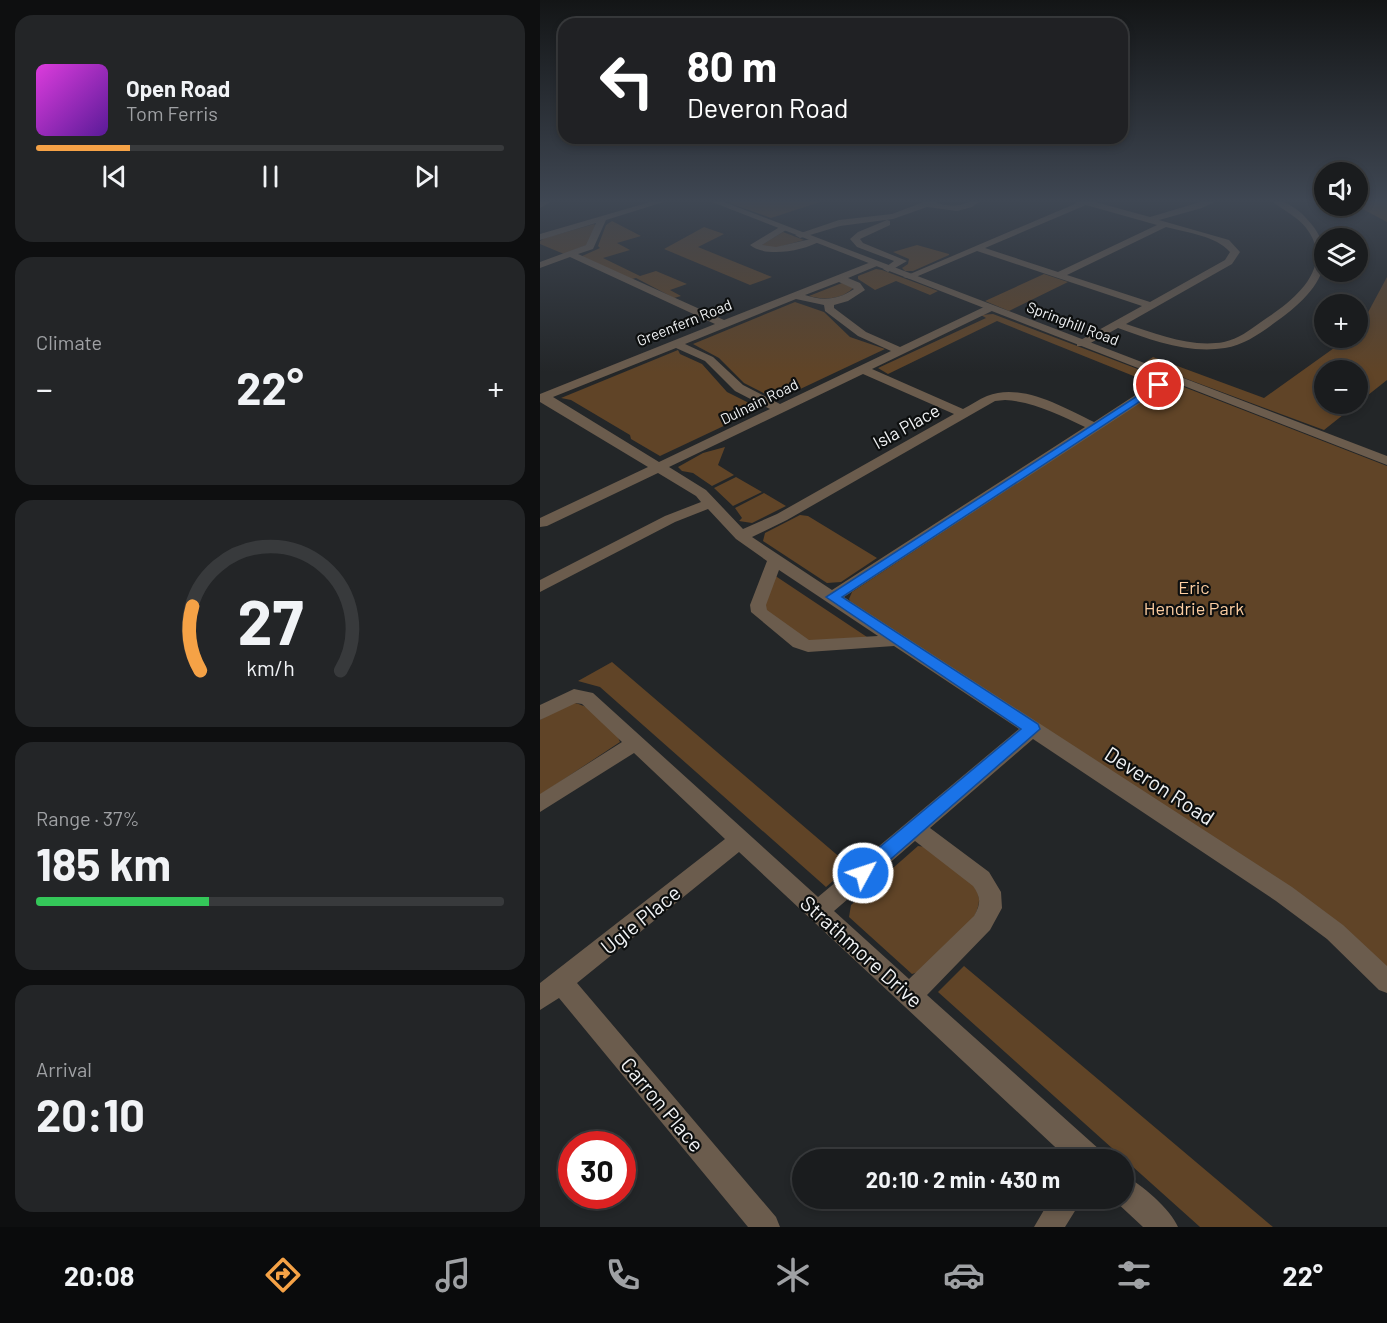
<!DOCTYPE html>
<meta charset="utf-8">
<style>
body{margin:0;font-family:Barlow,sans-serif;background:#232527;color:#f1f3f6;height:100vh;display:flex;flex-direction:column;font-size:22px;white-space:nowrap}
*{box-sizing:border-box;margin:0}
p{font-size:20px;color:#9fa1a4}
.icon{flex:none;width:33px;height:33px;fill:none;stroke:currentColor;stroke-width:2;stroke-linecap:round;stroke-linejoin:round}
.map{position:relative;flex:1;overflow:hidden}
.side{display:flex;flex-direction:column;gap:15px;padding:15px;background:#0e0f10;width:540px}
.side>*{flex:none}
.guide{position:absolute;left:18px;top:18px;width:570px;height:126px;border-radius:18px;box-shadow:0 3px 9px #0003,0 0 0 2px #383a3c;background:#202124;color:#fff;overflow:hidden}
.buttons{position:absolute;left:774px;top:162px;display:grid;gap:12px}
.buttons a{display:grid;place-items:center;width:54px;height:54px;border-radius:50%;background:#1a1c1e;box-shadow:0 3px 9px #0003,0 0 0 2px #383a3c;font-size:30px}
.speed{position:absolute;left:18px;top:1131px;display:flex;gap:12px;font-size:30px;font-weight:700;text-align:center}
.speed>*{display:grid;place-content:center;width:78px;height:78px;border-radius:50%;background:#1a1c1e;box-shadow:0 3px 9px #0003,0 0 0 2px #383a3c;line-height:1}
.speed .limit{border:9px solid #d22;background:#fff;color:#111}
.pin{position:absolute;display:grid;place-items:center;width:51px;height:51px;color:#fff;margin:-26px;border:3px solid #fff;border-radius:50%;box-shadow:0 2px 6px #0007}
.me{position:absolute;width:66px;margin:-33px;rotate:50deg;stroke-linejoin:round;filter:drop-shadow(0 0 4px #0008)}
.turn{display:flex;align-items:center;gap:21px;height:126px;padding:0 30px;font-size:27px}
.turn .icon{width:78px;height:78px;stroke-width:2.5}
.turn b{display:block;font-size:42px;line-height:51px}
.big{font-size:45px;font-weight:700;line-height:1.1}
.side .card{flex:1;display:flex;flex-direction:column;justify-content:center;gap:9px;min-width:0;padding:0 21px;border-radius:18px;background:#232527}
.side .dial{align-items:center;gap:0}
.dial svg{height:156px;overflow:visible;fill:none;stroke:#383a3c;stroke-width:7;stroke-linecap:round;text-anchor:middle}
.dial text{fill:#f1f3f6;stroke:none}
.song{display:flex;align-items:center;gap:18px}
.cover{width:72px;height:72px;border-radius:9px;background:linear-gradient(135deg,hsl(300 70% 55%),hsl(270 70% 35%))}
.played{height:6px;border-radius:3px;background:linear-gradient(90deg,#f5a246 20%,#383a3c 20%)}
.keys{display:flex;justify-content:space-around;direction:ltr}
.heat{display:flex;justify-content:space-between;align-items:center;font-size:33px;direction:ltr}
.charge{height:9px;border-radius:4px;background:linear-gradient(90deg,#34c759 37%,#383a3c 0)}
.trip{position:absolute;left:252px;top:1149px;width:342px;height:60px;border-radius:30px;background:#1a1c1e;box-shadow:0 3px 9px #0003,0 0 0 2px #383a3c;font-weight:700;line-height:60px;text-align:center}
.dock{display:flex;height:96px;justify-content:space-around;align-items:center;background:#0a0b0c;color:#9fa1a4}
.dock .icon{width:42px;height:42px}
.dock .active{color:#f5a246}
.dock b{font-size:27px;color:#f1f3f6}
main{display:flex;flex:1;min-height:0}
.map>svg:first-child{display:block}
.green{fill:#604427;fill-rule:evenodd}
.lines{fill:none;stroke-linecap:round;stroke-linejoin:round}
.minor{fill:#6b5c4d;fill-rule:evenodd}
.tertiary{fill:#6b5c4d;fill-rule:evenodd}
.route{fill:#1a73e8;stroke:#114b97;stroke-width:1.5}
.labels{text-anchor:middle;dominant-baseline:central;stroke-width:4.5;stroke-linejoin:round;paint-order:stroke}
.far-street-label{font-size:15px;fill:#f0f2f4;stroke:#0d0f0f}
.street-label{font-size:18px;fill:#f0f2f4;stroke:#0d0f0f}
.park-label{font-size:18px;fill:#fecfa2;stroke:#0d0f0f}
.near-street-label{font-size:21px;fill:#f0f2f4;stroke:#0d0f0f}
</style>
<main>
<section class="side">
<div class="card">
<div class="song"><i class="cover"></i><div><b>Open Road</b><p>Tom Ferris</p></div></div>
<div class="played"></div>
<div class="keys"><svg class="icon" aria-label="previous" viewBox="0 0 24 24"><path d="M18 5L8 12l10 7zM5 5v14"/></svg><svg class="icon" aria-label="pause" viewBox="0 0 24 24"><path d="M8 5v14M16 5v14"/></svg><svg class="icon" aria-label="next" viewBox="0 0 24 24"><path d="M6 5l10 7-10 7zM19 5v14"/></svg></div>
</div>
<div class="card"><p>Climate</p>
<div class="heat"><a>−</a><b class="big">22°</b><a>+</a></div>
</div>
<div class="card dial"><svg viewBox="0 0 100 80">
<path d="M14 69A42 42 0 1 1 86 69"/>
<path d="M14 69A42 42 0 0 1 10 36" stroke="#f5a246"/>
<text x="50" y="56" font-size="32" font-weight="700">27</text>
<text x="50" y="72" font-size="11">km/h</text>
</svg></div>
<div class="card"><p>Range · 37%</p><b class="big">185 km</b><div class="charge"></div></div>
<div class="card"><p>Arrival</p><b class="big">20:10</b></div>
</section>
<div class="map">
<svg width="847" height="1227" viewBox="0 0 847 1227">
<rect width="100%" height="100%" fill="#232628"/>
<path class="green" d="M199,200h87l-55,18 -42,-15z
M818,200h29v22l-30,-16z
M72,221l29,15 -24,7 13,7 -27,8 37,18 16,-5 31,13 -17,6 11,6 -7,2 -38,-20 -4,1 -52,-22 20,-9 -2,-2 8,-21z
M54,224l1,1 -6,19 -25,10 -24,-10v-3l5,-3z
M164,227l20,7 -26,13 74,30 -22,8 -86,-36z
M243,232l21,8 -33,9 -11,-3z
M377,245l32,9v1l-36,16h-8l-3,-3 6,-4 1,-5 -16,-7z
M336,269l6,1 56,21 -8,4 -34,-14 -21,9 -17,-11v-3z
M504,274l24,8 -59,29 -24,-10z
M847,277v103l-63,50 -180,-67 9,-6 111,41 84,-60h10v-7zM784,370h34v34h-34z
M302,283l11,5c-12,12 -29,12 -44,8z
M255,302l29,10 26,25 35,12 -108,51 -33,-17 -25,-25 -26,-14z
M453,314l163,62 1,2 -6,5 -154,-62 -109,53 -10,-6 108,-50 -5,-3z
M138,350l2,4 22,10 25,28 26,13 11,2 -104,49 -29,-17 -1,-4 -59,-35 -10,-2z
M631,382l216,84v503l-535,-365 -3,-5 3,-7z
M185,447l-7,18 16,10 -22,11 -19,-13 -11,-2 -4,-4 25,-14z
M196,477l26,15 -29,14 -19,-18z
M224,493l22,13 -34,17 -13,-2 3,-3 -7,-10z
M260,515l8,1 69,42 -36,24 -14,1 -64,-42 2,-8z
M234,575l96,64 -61,4 -41,-28 -4,-11z
M72,662l238,204 -24,21 -226,-200 -22,-6z
M35,703c15,3 40,23 45,39l-80,53v-75l23,-14z
M378,846l8,1c15,12 34,24 47,38 25,27 -34,69 -52,86l-9,3 -63,-57 2,-12z
M424,966l309,261h-73l-262,-235z"/>
<g class="lines">
<path class="minor" d="M0,200h8l1,3 -9,5z
M117,200h13l-64,20 -13,29 -15,5 146,66 147,-58h6v4l-29,12 12,5 5,7 -17,11 -14,4v3l32,24 34,15 86,-41h8v4l-122,59 91,40c8,-4 16,-10 24,-13 35,-14 77,12 107,26l72,-47h8v6l-330,216 448,290 51,38 44,41v27l-8,-3 -52,-51 -51,-38 -243,-162 -103,89 59,44 12,20 1,16 -12,22 -63,65 173,155 3,10h-34l-330,-308 -162,131 199,234 4,10h-32l-189,-229 -19,12v-27l185,-144 -91,-86 -94,59v-18l82,-52 -40,-38 -6,-1 -36,17v-15l34,-16 19,4 225,204 201,-168 -125,-83 -86,6 -15,-5 -42,-35 -1,-7 17,-44 -31,-22 -28,-30 -33,13 -135,70v-12l125,-64 36,-14 -5,-6 -38,-23 -111,53 -7,1v-9l108,-51 -108,-65v-8l175,-70 -145,-67 -30,11v-6l46,-17 10,-22 -56,17v-6zM299,282l15,7c-16,11 -31,12 -49,6zM256,299l28,6 1,6 33,25 33,15 -111,53 -37,-19 -30,-28 -28,-13zM136,348l29,13 30,30 35,18 -111,53 -106,-65zM323,374l91,40 -177,100 -34,15 -37,-39 -37,-23zM465,400c30,2 54,15 80,27l-253,163 -80,-53 35,-17 208,-119zM239,570l99,66 -69,4 -42,-30 -1,-5zM375,841l58,45c8,11 8,18 1,30l-65,63 -75,-68z
M389,200h12l-5,3c11,3 22,4 33,-1l-2,-2 12,2 -7,5 -15,4 -30,-4 -34,12 -53,7 -40,12 -5,-3 44,-15 53,-6z
M533,200h15l62,17 57,-17h11l-16,8 -43,12 70,20 11,12 -8,12 -106,60c31,10 65,24 98,18 14,-3 26,-12 37,-20 29,-19 73,-51 48,-90 -9,-15 -26,-21 -38,-32 14,0 26,8 35,18 40,41 8,77 -29,103 -16,12 -33,24 -52,27 -37,6 -74,-8 -107,-20l-33,18h-8v-4l65,-36 -165,-55 -66,28 -8,-2 174,-74zM546,205l71,20 -99,47 -73,-24zM626,227c21,6 49,8 64,25l-5,8 -75,42 -83,-27z
M347,220l3,1v4l-30,14 3,4 44,18 -19,11 -5,-3 11,-8 -37,-14 -7,-8 8,-7z
M243,225l4,3 -1,2 -24,15 14,2 39,-9 5,3c-16,10 -55,17 -70,4z
M584,1176c17,7 47,34 54,51h-35l-29,-27 10,-2z
M511,1198h32l-18,29h-31z"/>
<path class="tertiary" d="M167,200h12l668,256v9z"/>
</g>
<linearGradient id="sky" x2="0" y2="1"><stop stop-color="#131516"/><stop offset="0.54" stop-color="#3f4753"/><stop offset="1" stop-color="#3f4753" stop-opacity="0"/></linearGradient>
<rect width="847" height="372" fill="url(#sky)"/>
<path class="route" d="M619,382l5,3 -2,2 -320,210 196,127 2,5 -171,149 -6,3 -7,-3 -2,-5 2,-6 165,-138 -195,-132z"/>
<g class="labels">
<g class="far-street-label">
<text transform="translate(144 322) rotate(-22)">Greenfern Road</text>
<text transform="translate(533 323) rotate(21)">Springhill Road</text>
<text transform="translate(219 401) rotate(-26)">Dulnain Road</text>
</g>
<g class="street-label">
<text transform="translate(366 426) rotate(-29)">Isla Place</text>
</g>
<g class="park-label">
<text x="654" y="587">Eric<tspan x="654" dy="21">Hendrie Park</tspan></text>
</g>
<g class="near-street-label">
<text transform="translate(620 785) rotate(33)">Deveron Road</text>
<text transform="translate(100 919) rotate(-39)">Ugie Place</text>
<text transform="translate(322 951) rotate(42)">Strathmore Drive</text>
<text transform="translate(123 1104) rotate(50)">Carron Place</text>
</g>
</g>
</svg>
<div class="buttons">
<a><svg class="icon" aria-label="sound" viewBox="0 0 24 24"><path d="M4 9h4l5-4v14l-5-4H4zM17 9q2 3 0 6"/></svg></a>
<a><svg class="icon" aria-label="layers" viewBox="0 0 24 24"><path d="M12 4l9 5-9 5-9-5zM3 14l9 5 9-5"/></svg></a>
<a>+</a>
<a>−</a>
</div>
<div class="speed"><div class="limit">30</div></div>
<div class="pin" style="left:619px;top:385px;background:#d93025"><svg class="icon" aria-label="arrive" viewBox="0 0 24 24"><path d="M6 21V4h12l-3 4 3 4H6"/></svg></div>
<svg class="me" style="left:323px;top:873px" viewBox="-20 -20 40 40"><circle r="17" fill="#1a73e8" stroke="#fff" stroke-width="3"/><path d="M0-11L8 9 0 5-8 9z" fill="#fff"/></svg>
<div class="trip">20:10 · 2 min · 430 m</div>
<div class="guide">
<div class="turn"><svg class="icon" aria-label="left" viewBox="0 0 24 24"><path d="M17 20v-9H6M10 6l-5 5 5 5"/></svg><div><b>80 m</b>Deveron Road</div></div>
</div>
</div>
</main>
<nav class="dock">
<b>20:08</b>
<svg class="icon active" aria-label="directions" viewBox="0 0 24 24"><path d="M12 3l9 9-9 9-9-9zM9 14v-3h6M13 9l2 2-2 2"/></svg>
<svg class="icon" aria-label="music" viewBox="0 0 24 24"><path d="M9 18V5l10-2v13"/><circle cx="6" cy="18" r="3"/><circle cx="16" cy="16" r="3"/></svg>
<svg class="icon" aria-label="phone" viewBox="0 0 24 24"><path d="M5 4h4l2 5-3 2q2 4 5 5l2-3 5 2v4C11 20 4 13 5 4z"/></svg>
<svg class="icon" aria-label="climate" viewBox="0 0 24 24"><path d="M12 3v18M4 7l16 10M4 17L20 7"/></svg>
<svg class="icon" aria-label="car" viewBox="0 0 24 24"><path d="M5 17H2v-5l4-1 3-4h7l3 4 3 1v5h-3M9 17h6M6 11h13"/><circle cx="7" cy="17" r="2"/><circle cx="17" cy="17" r="2"/></svg>
<svg class="icon" aria-label="filters" viewBox="0 0 24 24"><path d="M4 7h16M4 17h16"/><circle cx="9" cy="7" r="2"/><circle cx="15" cy="17" r="2"/></svg>
<b>22°</b>
</nav>
